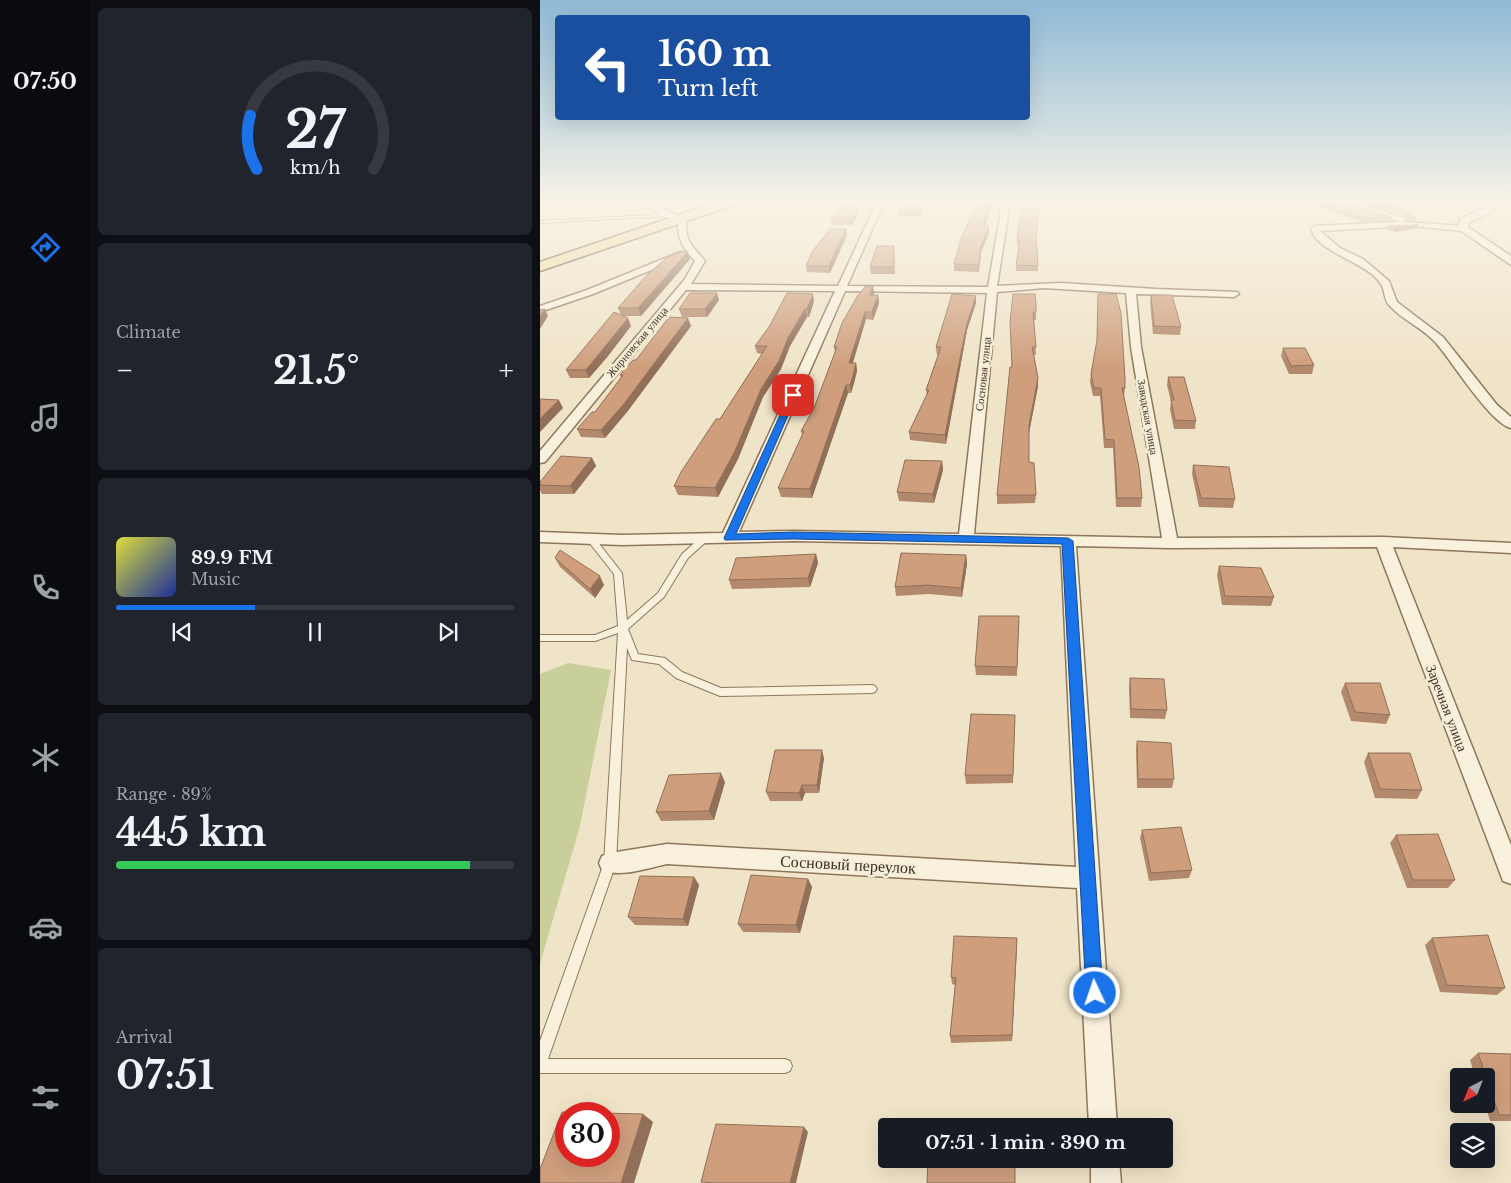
<!DOCTYPE html>
<meta charset="utf-8">
<style>
body{margin:0;font-family:"Libre Baskerville",serif;background:#20242c;color:#f1f3f6;height:100vh;display:flex;flex-direction:column;font-size:19px;white-space:nowrap}
*{box-sizing:border-box;margin:0}
p{font-size:16px;color:#9ea1a6}
.icon{flex:none;width:28px;height:28px;fill:none;stroke:currentColor;stroke-width:2;stroke-linecap:round;stroke-linejoin:round}
.map{position:relative;flex:1;overflow:hidden}
.drawer{display:flex;flex-direction:column;gap:8px;padding:8px;background:#0d0f14;width:450px}
.drawer>*{flex:none}
.top-card{position:absolute;left:15px;top:15px;width:475px;height:105px;border-radius:5px;box-shadow:0 5px 20px #0002;background:#1a4fa0;color:#fff;overflow:hidden}
.needle{width:32px;rotate:222deg}
.fabs{position:absolute;left:910px;top:1068px;display:grid;gap:10px}
.fabs a{display:grid;place-items:center;width:45px;height:45px;border-radius:5px;background:#171b24;box-shadow:0 5px 20px #0002;font-size:25px}
.speed{position:absolute;left:15px;top:1102px;display:flex;gap:10px;font-size:25px;font-weight:700;text-align:center}
.speed>*{display:grid;place-content:center;width:65px;height:65px;border-radius:50%;background:#171b24;box-shadow:0 5px 20px #0002;line-height:1}
.speed .limit{border:8px solid #d22;background:#fff;color:#111}
.pin{position:absolute;display:grid;place-items:center;width:42px;height:42px;color:#fff;margin:-21px;border-radius:10px;box-shadow:0 2px 8px #0006}
.me{position:absolute;width:55px;margin:-28px;rotate:357deg;stroke-linejoin:round;filter:drop-shadow(0 0 4px #0008)}
.turn{display:flex;align-items:center;gap:18px;height:105px;padding:0 20px;font-size:22px}
.turn .icon{width:65px;height:65px;stroke-width:2.5}
.turn b{display:block;font-size:35px;line-height:42px}
.big{font-size:38px;font-weight:700;line-height:1.1}
.drawer .tile{flex:1;display:flex;flex-direction:column;justify-content:center;gap:8px;min-width:0;padding:0 18px;border-radius:8px;background:#20242c}
.drawer .dial{align-items:center;gap:0}
.dial svg{height:130px;overflow:visible;fill:none;stroke:#363941;stroke-width:7;stroke-linecap:round;text-anchor:middle}
.dial text{fill:#f1f3f6;stroke:none}
.song{display:flex;align-items:center;gap:15px}
.cover{width:60px;height:60px;border-radius:8px;background:linear-gradient(135deg,hsl(60 70% 55%),hsl(230 70% 35%))}
.played{height:5px;border-radius:2px;background:linear-gradient(90deg,#1a73e8 35%,#363941 35%)}
.keys{display:flex;justify-content:space-around;direction:ltr}
.heat{display:flex;justify-content:space-between;align-items:center;font-size:28px;direction:ltr}
.charge{height:8px;border-radius:4px;background:linear-gradient(90deg,#34c759 89%,#363941 0)}
.trip{position:absolute;left:338px;top:1118px;width:295px;height:50px;border-radius:5px;background:#171b24;box-shadow:0 5px 20px #0002;font-weight:700;line-height:50px;text-align:center}
main{display:flex;flex:1;min-height:0}
.tab-bar{display:flex;flex-direction:column;width:90px;justify-content:space-around;align-items:center;background:#090b0e;color:#9ea1a6}
.tab-bar .icon{width:35px;height:35px}
.tab-bar .selected{color:#1a73e8}
.tab-bar b{font-size:22px;color:#f1f3f6}
.map>svg:first-child{display:block}
.green{fill:#c9cf9b}
.lines{fill:none;stroke-linecap:round;stroke-linejoin:round}
.service-casing{stroke:#8d765c;stroke-width:2}
.minor-casing{stroke:#8d765c;stroke-width:3}
.tertiary-casing{stroke:#8d765c;stroke-width:3}
.primary-casing{stroke:#5b4430;stroke-width:3}
.service{fill:#faf1dc;fill-rule:evenodd}
.minor{fill:#faf1dc;fill-rule:evenodd}
.tertiary{fill:#faf1dc;fill-rule:evenodd}
.primary{fill:#f3d9a0;fill-rule:evenodd}
.wall{fill:#b2896c}
.shaded-wall{fill:#916f58}
.building{fill:#cf9f7d;stroke:#916f58;fill-rule:evenodd}
.route{fill:#1a73e8;stroke:#114b97}
.labels{text-anchor:middle;dominant-baseline:central;stroke-width:5;stroke-linejoin:round;paint-order:stroke}
.far-street-label{font-size:11px;fill:#3d2e20;stroke:#f7eed8}
.street-label{font-size:14px;fill:#3d2e20;stroke:#f7eed8}
.near-street-label{font-size:16px;fill:#3d2e20;stroke:#f7eed8}
</style>
<main>
<nav class="tab-bar">
<b>07:50</b>
<svg class="icon selected" aria-label="directions" viewBox="0 0 24 24"><path d="M12 3l9 9-9 9-9-9zM9 14v-3h6M13 9l2 2-2 2"/></svg>
<svg class="icon" aria-label="music" viewBox="0 0 24 24"><path d="M9 18V5l10-2v13"/><circle cx="6" cy="18" r="3"/><circle cx="16" cy="16" r="3"/></svg>
<svg class="icon" aria-label="phone" viewBox="0 0 24 24"><path d="M5 4h4l2 5-3 2q2 4 5 5l2-3 5 2v4C11 20 4 13 5 4z"/></svg>
<svg class="icon" aria-label="climate" viewBox="0 0 24 24"><path d="M12 3v18M4 7l16 10M4 17L20 7"/></svg>
<svg class="icon" aria-label="car" viewBox="0 0 24 24"><path d="M5 17H2v-5l4-1 3-4h7l3 4 3 1v5h-3M9 17h6M6 11h13"/><circle cx="7" cy="17" r="2"/><circle cx="17" cy="17" r="2"/></svg>
<svg class="icon" aria-label="filters" viewBox="0 0 24 24"><path d="M4 7h16M4 17h16"/><circle cx="9" cy="7" r="2"/><circle cx="15" cy="17" r="2"/></svg>
</nav>
<section class="drawer">
<div class="tile dial"><svg viewBox="0 0 100 80">
<path d="M14 69A42 42 0 1 1 86 69"/>
<path d="M14 69A42 42 0 0 1 10 36" stroke="#1a73e8"/>
<text x="50" y="56" font-size="32" font-weight="700">27</text>
<text x="50" y="72" font-size="11">km/h</text>
</svg></div>
<div class="tile"><p>Climate</p>
<div class="heat"><a>−</a><b class="big">21.5°</b><a>+</a></div>
</div>
<div class="tile">
<div class="song"><i class="cover"></i><div><b>89.9 FM</b><p>Music</p></div></div>
<div class="played"></div>
<div class="keys"><svg class="icon" aria-label="previous" viewBox="0 0 24 24"><path d="M18 5L8 12l10 7zM5 5v14"/></svg><svg class="icon" aria-label="pause" viewBox="0 0 24 24"><path d="M8 5v14M16 5v14"/></svg><svg class="icon" aria-label="next" viewBox="0 0 24 24"><path d="M6 5l10 7-10 7zM19 5v14"/></svg></div>
</div>
<div class="tile"><p>Range · 89%</p><b class="big">445 km</b><div class="charge"></div></div>
<div class="tile"><p>Arrival</p><b class="big">07:51</b></div>
</section>
<div class="map">
<svg width="971" height="1183" viewBox="0 0 971 1183">
<rect width="100%" height="100%" fill="#f0e4c8"/>
<path class="green" d="M28,663l43,7 -31,156 -40,138v-290z"/>
<g class="lines">
<defs>
<path id="service" d="M130,214l-2,2 -128,7v-2z
M165,535l3,1 1,2 -1,2 -20,18 -24,39 -36,32 10,25 27,4 17,14 39,16 151,-3 3,1 2,3 -2,3 -3,1 -152,3 -44,-18 -17,-14 -27,-4 -5,-12 -11,215 -68,196h237l5,2 2,5 -2,5 -5,2h-245v-32l64,-178 14,-230 -23,8h-55v-6h55l23,-9 -4,-52 -26,-33 -1,-2 1,-2h6l28,36 5,47 31,-27 24,-39 20,-18z"/>
<path id="minor" d="M96,201h10l40,18c-1,22 5,26 19,42l-14,23 147,2 36,-78 -10,-7h10l8,6 -35,79 141,1 13,-77 4,-2 4,2 -12,76 64,-3 95,6 81,3 2,2 -5,3 -98,-3 5,53 36,191 206,-1 128,6v10l-118,-6 118,298v39l-8,-3 -3,-8 -123,-326 -207,1 -94,-2 41,580h-28l-12,-238 -410,-24c-20,4 -46,14 -65,6l-3,-7 3,-7 8,-3 57,-9 409,23 -15,-321 -267,-5 -172,4 -82,-3v-10l82,3 101,-2 112,-242 -149,-1 -141,172 -5,1v-12l145,-172 10,-18c-12,-12 -18,-23 -17,-41l-13,-3zM504,288l82,5 5,54 31,191 -188,-4 23,-242zM305,291l142,2 -28,241 -165,-3 -55,1z
M795,201h13l56,17 1,2 -2,2 62,4 1,2 -4,3 -49,-5 -93,5 20,17 23,11 26,22 8,21 46,35 54,68 14,12v11c-21,-5 -59,-67 -75,-85 -13,-15 -34,-23 -47,-38 -5,-5 -4,-15 -8,-21 -15,-23 -62,-30 -70,-55l4,-3 85,-4z
M140,252l4,3 -1,2 -90,37 -53,18v-6l47,-16z
M551,1159h28l2,24h-30z"/>
<path id="tertiary" d="M949,201h10l-5,10 -25,12 -1,4 43,29v9l-54,-37 3,-9 26,-12z"/>
<path id="primary" d="M180,201h19l-2,3 -197,67v-9z"/>
</defs>
<use href="#service" class="service-casing"/>
<use href="#minor" class="minor-casing"/>
<use href="#tertiary" class="tertiary-casing"/>
<use href="#primary" class="primary-casing"/>
<use href="#service" class="service"/>
<use href="#minor" class="minor"/>
<use href="#tertiary" class="tertiary"/>
<use href="#primary" class="primary"/>
</g>
<path class="wall" d="M386,201l-7,15h-20l-1,-5z
M438,201h15l-8,25h4v7l-8,19 -2,20 -25,-1v-7z
M763,201h37l51,16 -1,4 -27,1z
M815,201h34l27,17 -1,3 -8,-1 -2,-4z
M499,213l-3,25 2,33h-22v-6l3,-19h-2v-5z
M318,215l-6,10h-20l-1,-5z
M878,225l-1,3 -22,4 -8,-3 1,-3z
M306,229l1,6 -17,38 -23,-1 -1,-6z
M148,252l2,7 -49,57h-18l8,10 -23,30 -19,22h-19l-4,-8 55,-55 -3,-7z
M354,253l1,21h-24l-1,-7z
M334,293l-1,2h5l1,8 -6,17 -7,-1 -13,44h3l1,8 -3,13 -3,9h-3l-36,105 -31,-1 -3,-9 24,-53 -1,-4 13,-23 21,-56 -1,-5z
M558,294l27,94 -1,8 18,102 -1,9h-25l-3,-59h-9l-4,-52h-7l-3,-14 1,-8 6,-32z
M611,295l30,32 -1,8 -27,-1 -3,-32z
M436,296v7l-9,27 -21,114 -36,-4 -1,-8 18,-37 -1,-5 12,-35h-1l-1,-8z
M179,300l-12,17h-25l-3,-8z
M274,301l-5,16h-2l-17,29 -9,23 -18,28 -25,62 -20,38 -40,-2 -4,-9 46,-67 42,-65 -5,-1 -2,-7z
M496,304v16h-2l2,35h-2l4,23v8l-9,47v29l7,33 -1,8 -38,1v-9l15,-128z
M151,326l-64,86 -22,26 -24,-1 -4,-8 18,-17 26,-34 -1,-3 16,-15z
M743,348l31,17 -2,9h-23l-8,-18z
M628,377l28,44 -1,8h-21l-4,-20 1,-7 -4,-17z
M52,458l4,8 -22,28h-32l-2,-4v-8z
M402,461l1,9 -9,33 -35,-2 -2,-9z
M653,465l42,34 -2,9 -34,-1 -7,-33z
M276,554l2,9 -8,24 -78,2 -3,-9z
M426,555l1,9 -5,33 -33,-3 -33,2 -1,-9z
M15,558l49,27 -9,13 -35,-31z
M679,566l55,31 -3,9 -49,-1 -5,-30z
M479,616l-2,60 -41,-1 -1,-9z
M590,678l37,32 -2,9 -35,-1 -1,-31z
M805,683l45,32 -4,9 -35,-3 -10,-29z
M475,715l-2,68 -47,1 -1,-9z
M597,741l37,38 -2,9h-35l-1,-38z
M828,753l54,37 -5,9 -42,-1 -11,-36z
M284,758l-5,35h-14l-3,8h-32l-4,-9z
M185,782l-11,38 -53,1 -5,-9z
M602,830l50,40 -3,8 -40,3 -9,-43z
M856,835l59,45 -7,8h-41l-17,-45z
M154,877l5,8 -11,41 -53,-1 -7,-8z
M268,879l4,8 -12,46 -57,-1 -5,-8z
M477,938l-5,103 -61,2 -1,-7 5,-51 -3,-1 -1,-7z
M892,938l73,50 -8,7 -57,-3 -15,-47z
M938,1053l33,1v67h-21l-5,-17h1v-28h-11l-5,-16z"/>
<path class="shaded-wall" d="M383,201h3l-7,15v-5z
M451,201h2l-10,32v-7z
M318,210v5l-6,10 -1,-5z
M878,225l-1,3 -22,4 1,-4z
M449,226v7l-8,19 -2,20 2,-26z
M306,229l1,6 -17,38 -1,-7z
M148,252l2,7 -49,57 -3,-8z
M333,286l1,7 -3,9 -1,-7z
M177,293l2,7 -12,17 -2,-8z
M273,294l1,7 -5,16 -2,-8z
M338,295l1,8 -6,17 -1,-8z
M436,296v7l-9,27 -21,114 -1,-9 22,-112z
M5,309l3,7 -8,13v-13z
M265,309l2,8 -17,29 -9,23 -18,28 -25,62 -20,38 -3,-9 46,-99 27,-51z
M325,312l1,7 -16,52 -1,-8z
M88,318l3,8 -23,30 -19,22 -3,-8z
M148,318l3,8 -64,86 -22,26 -4,-8z
M316,363l1,8 -6,22 -1,-8z
M498,378v8l-9,47v-8z
M306,385l2,8 -36,105 -2,-9z
M19,400l4,8 -23,24v-13z
M52,458l4,8 -22,28 -4,-8z
M402,461l1,9 -9,33 -1,-9z
M276,554l2,9 -8,24 -2,-9z
M426,555l1,9 -5,33 -1,-9z
M60,576l4,9 -9,13 -5,-9z
M282,750l2,8 -5,35 -2,-8z
M181,773l4,9 -11,38 -5,-9z
M262,785l3,8 -3,8 -3,-8z
M154,877l5,8 -11,41 -5,-7z
M268,879l4,8 -12,46 -4,-8z
M477,938v8l-5,95v-6z
M103,1114l10,8 -19,61h-13z
M264,1127l4,5 -12,51h-6z"/>
<path class="building" d="M305,201h3l10,9 -7,10h-20z
M362,201h21l-4,10h-21z
M438,201h13l-8,25h6l-8,20 -2,19 -25,-1 7,-25z
M773,201h27l51,16 -27,2z
M826,201h23l27,17 -8,-1 -2,-4z
M481,208h18l-3,27 2,31 -22,-1 4,-24h-3z
M878,225l-22,3 -8,-2z
M290,229h16l-17,37h-23l6,-14z
M337,246h17v21h-24z
M146,250l2,2 -50,56h-20l28,-32 20,-18z
M326,286h7l-3,9h8l-6,17h-7l-16,51h7l-3,13 -3,9h-4l-36,104 -32,-1 26,-57h-3l13,-23 23,-61h-3l8,-24 16,-28z
M150,293h27l-12,16h-26z
M247,293l26,1 -6,15h-2l-17,29 -9,23 -18,28 -26,62 -20,37 -41,-2 7,-14 35,-53h4l47,-73h-12l14,-19z
M412,294l24,2 -9,27 -22,112 -36,-3 20,-42h-3l15,-43h-5z
M473,294h22l1,10v8h-3l3,35h-4l6,31 -9,47v37l5,1 2,32h-39l13,-128h2l-2,-45z
M558,294h18l5,19 4,66v9h-3l17,79 3,31h-25l-3,-58 -9,-1 -4,-51h-7l-3,-14 6,-34z
M611,295h21l9,32 -27,-1z
M5,309l-5,7v-6z
M74,312l14,6 -24,30 -18,22h-20z
M129,317l19,1 -64,86 -23,26 -24,-1 15,-17h3l28,-37h-3l13,-15h3z
M743,348h22l9,17 -23,1z
M628,377h16l12,44 -21,-1 -4,-20h3z
M0,399l19,1 -19,19z
M21,456l31,2 -22,28 -30,-1v-3z
M365,460l37,1 -9,33 -36,-2z
M653,465l36,2 6,32 -34,-1z
M20,550l40,26 -10,13 -35,-31z
M361,553l65,2 -5,33 -33,-3 -33,2z
M276,554l-8,24 -79,2 7,-22z
M679,566l42,2 13,29 -49,-1z
M439,616h40l-2,51 -42,-1z
M590,678l34,1 3,31 -36,-1z
M805,683h35l10,32 -35,-3z
M431,714l44,1 -2,60h-48z
M597,741l34,2 3,36h-36z
M235,750h47l-5,35h-15l-3,8 -33,-1z
M828,753h42l12,37 -42,-1z
M181,773l-12,38 -53,1 13,-37z
M641,827l11,43 -41,3 -9,-43z
M898,834l17,46h-42l-17,-45z
M211,875l57,4 -12,46 -58,-1z
M100,876l54,1 -11,42 -55,-2z
M948,935l17,53 -58,-3 -15,-47z
M414,936l63,2 -5,97 -62,1 6,-58 -5,-1z
M938,1053l33,1v61h-12z
M22,1112l81,2 -22,69h-81v-14zM26,1114h43v42h-43z
M176,1124l88,3 -14,56h-74l-15,-1z
M388,1159h87v24h-88z"/>
<linearGradient id="sky" x2="0" y2="1"><stop stop-color="#8fbad6"/><stop offset="0.55" stop-color="#f8f3e6"/><stop offset="1" stop-color="#f8f3e6" stop-opacity="0"/></linearGradient>
<rect width="971" height="367" fill="url(#sky)"/>
<path class="route" d="M250,393l7,2 -61,139 58,-2 274,6 5,3 30,452 -2,6 -6,2 -7,-2 -2,-6 -24,-449 -268,-5 -69,1 -1,-2z"/>
<g class="labels">
<g class="far-street-label">
<text transform="translate(97 342) rotate(-50)">Жирновская улица</text>
<text transform="translate(443 374) rotate(-84)">Сосновая улица</text>
<text transform="translate(608 417) rotate(80)">Заводская улица</text>
</g>
<g class="street-label">
<text transform="translate(907 708) rotate(69)">Заречная улица</text>
</g>
<g class="near-street-label">
<text transform="translate(308 864) rotate(3)">Сосновый переулок</text>
</g>
</g>
</svg>
<div class="fabs">
<a><svg class="needle" viewBox="-14 -14 28 28"><path d="M0-13l5 13h-10z" fill="#e53935"/><path d="M0 13l5-13h-10z" fill="#9ea1a6"/></svg></a>
<a><svg class="icon" aria-label="layers" viewBox="0 0 24 24"><path d="M12 4l9 5-9 5-9-5zM3 14l9 5 9-5"/></svg></a>
</div>
<div class="speed"><div class="limit">30</div></div>
<div class="pin" style="left:253px;top:395px;background:#d93025"><svg class="icon" aria-label="arrive" viewBox="0 0 24 24"><path d="M6 21V4h12l-3 4 3 4H6"/></svg></div>
<svg class="me" style="left:555px;top:993px" viewBox="-20 -20 40 40"><circle r="17" fill="#1a73e8" stroke="#fff" stroke-width="3"/><path d="M0-11L8 9 0 5-8 9z" fill="#fff"/></svg>
<div class="trip">07:51 · 1 min · 390 m</div>
<div class="top-card">
<div class="turn"><svg class="icon" aria-label="left" viewBox="0 0 24 24"><path d="M17 20v-9H6M10 6l-5 5 5 5"/></svg><div><b>160 m</b>Turn left</div></div>
</div>
</div>
</main>
